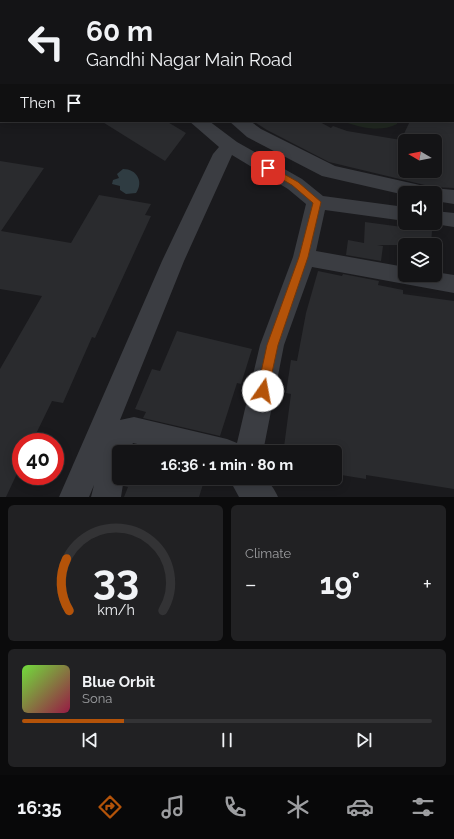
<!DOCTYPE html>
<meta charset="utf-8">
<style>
body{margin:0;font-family:Raleway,sans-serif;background:#212123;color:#f1f3f6;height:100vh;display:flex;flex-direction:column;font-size:15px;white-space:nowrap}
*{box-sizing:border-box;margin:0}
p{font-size:13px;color:#9d9ea1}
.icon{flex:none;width:22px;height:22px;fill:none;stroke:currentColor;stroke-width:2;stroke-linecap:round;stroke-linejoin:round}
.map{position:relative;height:497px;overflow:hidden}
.side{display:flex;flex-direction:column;gap:8px;padding:8px;background:#0b0b0c;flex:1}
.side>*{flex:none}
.top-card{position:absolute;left:0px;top:0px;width:454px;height:122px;box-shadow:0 2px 10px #0003,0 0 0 1px #333335;background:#141416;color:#f1f3f6;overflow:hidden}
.needle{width:26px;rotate:280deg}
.tools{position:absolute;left:398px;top:134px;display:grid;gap:8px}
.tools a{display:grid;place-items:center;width:44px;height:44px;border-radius:6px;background:#141416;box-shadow:0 2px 10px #0003,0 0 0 1px #333335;font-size:20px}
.speed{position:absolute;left:12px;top:433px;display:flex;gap:8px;font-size:20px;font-weight:700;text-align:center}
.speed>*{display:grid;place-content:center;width:52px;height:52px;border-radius:50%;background:#141416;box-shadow:0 2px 10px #0003,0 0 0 1px #333335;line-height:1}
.speed .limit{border:6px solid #d22;background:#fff;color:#111}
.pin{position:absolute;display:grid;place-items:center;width:34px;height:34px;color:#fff;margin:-17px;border-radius:8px;box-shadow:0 2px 6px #0006}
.me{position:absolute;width:44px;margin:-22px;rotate:12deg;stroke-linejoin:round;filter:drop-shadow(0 0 3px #0008)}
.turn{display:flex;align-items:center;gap:14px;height:84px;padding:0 20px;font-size:18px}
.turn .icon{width:52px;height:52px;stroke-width:2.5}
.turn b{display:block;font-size:28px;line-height:34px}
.then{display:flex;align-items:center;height:38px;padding:0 20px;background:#0003;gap:8px;font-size:15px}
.big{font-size:30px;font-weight:700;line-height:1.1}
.side .card{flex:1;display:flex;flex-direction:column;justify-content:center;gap:6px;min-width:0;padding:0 14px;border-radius:6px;background:#212123}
.side .dial{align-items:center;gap:0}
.dial svg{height:104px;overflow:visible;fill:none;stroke:#333335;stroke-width:7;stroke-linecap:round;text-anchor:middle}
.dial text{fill:#f1f3f6;stroke:none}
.song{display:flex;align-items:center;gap:12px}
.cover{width:48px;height:48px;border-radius:6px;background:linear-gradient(135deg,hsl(100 70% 55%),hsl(340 70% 35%))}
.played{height:4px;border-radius:2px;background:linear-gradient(90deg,#b45309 25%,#333335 25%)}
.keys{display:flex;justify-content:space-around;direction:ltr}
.heat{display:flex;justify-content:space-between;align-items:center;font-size:22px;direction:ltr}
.side .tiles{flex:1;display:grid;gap:8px;grid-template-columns:1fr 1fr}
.card:last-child{grid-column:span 2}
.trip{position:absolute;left:112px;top:445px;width:230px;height:40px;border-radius:6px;background:#141416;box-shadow:0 2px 10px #0003,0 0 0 1px #333335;font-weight:700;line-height:40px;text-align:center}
.tabs{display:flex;height:64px;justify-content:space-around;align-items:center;background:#080809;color:#9d9ea1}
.tabs .icon{width:28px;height:28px}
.tabs .on{color:#b45309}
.tabs b{font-size:18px;color:#f1f3f6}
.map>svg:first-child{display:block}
.green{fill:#202820}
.water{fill:#2f3c42}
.building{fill:#2a2b2e;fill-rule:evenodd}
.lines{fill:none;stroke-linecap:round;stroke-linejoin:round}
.minor{fill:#3b3d42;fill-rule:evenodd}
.major{fill:#575a61;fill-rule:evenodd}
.route{fill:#b45309;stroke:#753606}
</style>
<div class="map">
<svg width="454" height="497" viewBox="0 0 454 497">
<rect width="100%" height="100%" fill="#1a1a1d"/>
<path class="green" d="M133,0h235v1h-235z
M342,121h55v3c-16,9 -39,3 -55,-3z"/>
<path class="water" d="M123,169c14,0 21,13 13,24l-10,1 -6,-4v-4l-8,-2 1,-4 6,-2 -2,-4z"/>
<path class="building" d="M101,121h65l20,12 -21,28z
M253,121h65l13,7 2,-2 14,5 54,9 9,-19h44v67l-21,-1 -104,-25 -62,-32zM405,141h30v30h-30z
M0,161l44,7 -43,63 70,12 28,-48 52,9 -6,11 6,1 -56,122 -3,-1 -29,66 -11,-2 -20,41h-11v23l-15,32h-6v-128l42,-73 -42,-7z
M365,222l67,9 -1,14h-54l6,1 -2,15 -35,-6 2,-15 16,3z
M318,271l24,5 1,-2 36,7 -1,4 25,5v4l51,7v188l-88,-14v4l-31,-5v-22h-62v-7l11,2 7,-53 -5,-1 5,-33 6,1 9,-48z
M177,331l75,18 -11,35 -4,-1 -17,53 -77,-18 3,-6 -11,-3 17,-40 8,2z
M134,445l31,7h-34z
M125,478h80l-6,19h-75l4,-10 -4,-1z"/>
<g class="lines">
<path class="minor" d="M98,0h14v1h-14z
M453,59h1v14h-1z
M0,78h1l-1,11z
M189,121h20l28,21 65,37 21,17 82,11v14l-80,-11 -9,41 89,16v8h30v-3l19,3v18l-142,-26 -28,78 -21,107h-91l-39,-9 -4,9h-10v26h5l-3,19h-30l3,-12 -5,12h-30l103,-236 51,-107 6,-7zM232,155l56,34 18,15 -13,53 -33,88 -23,98 -10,-4 -93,-22 -14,3 64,-159z
M229,121h21l11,8 74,37 98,22 21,2v14l-19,-3v-8h-30v2l-83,-19 -75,-39z
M435,211l19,2v14l-26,-4h7z
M233,478c23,0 35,-5 45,19h-39l-6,-11z"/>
<path class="major" d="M1,38v10l-1,1v-10z"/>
</g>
<path class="route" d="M268,165l30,17 23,20 -13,55 -30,88 -10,46 -2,3 -3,2 -4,-2 -2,-3 10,-46 32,-88 14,-54 -21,-18 -26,-15 -2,-2z"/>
</svg>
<div class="tools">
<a><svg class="needle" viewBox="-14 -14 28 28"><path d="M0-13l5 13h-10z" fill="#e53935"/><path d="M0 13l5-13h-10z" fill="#9d9ea1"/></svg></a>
<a><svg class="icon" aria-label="sound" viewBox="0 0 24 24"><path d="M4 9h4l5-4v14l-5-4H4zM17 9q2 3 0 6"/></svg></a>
<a><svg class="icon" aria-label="layers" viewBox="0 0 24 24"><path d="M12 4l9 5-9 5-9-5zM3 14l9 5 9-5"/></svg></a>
</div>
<div class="speed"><div class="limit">40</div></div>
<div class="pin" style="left:268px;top:168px;background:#d93025"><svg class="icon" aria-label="arrive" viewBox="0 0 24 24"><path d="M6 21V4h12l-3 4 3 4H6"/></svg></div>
<svg class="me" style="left:263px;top:391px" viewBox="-20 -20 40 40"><circle r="19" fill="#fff"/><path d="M0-13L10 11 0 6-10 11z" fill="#b45309"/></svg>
<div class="trip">16:36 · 1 min · 80 m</div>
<div class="top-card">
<div class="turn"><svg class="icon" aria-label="left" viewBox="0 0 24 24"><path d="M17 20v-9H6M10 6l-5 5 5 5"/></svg><div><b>60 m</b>Gandhi Nagar Main Road</div></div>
<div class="then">Then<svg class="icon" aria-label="arrive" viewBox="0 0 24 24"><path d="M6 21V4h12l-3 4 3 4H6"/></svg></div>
</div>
</div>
<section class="side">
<div class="tiles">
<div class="card dial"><svg viewBox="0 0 100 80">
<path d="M14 69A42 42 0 1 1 86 69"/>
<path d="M14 69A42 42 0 0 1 12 29" stroke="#b45309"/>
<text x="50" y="56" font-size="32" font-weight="700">33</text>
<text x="50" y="72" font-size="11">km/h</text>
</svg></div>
<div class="card"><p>Climate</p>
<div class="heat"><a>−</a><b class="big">19°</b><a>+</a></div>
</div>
<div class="card">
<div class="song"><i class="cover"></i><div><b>Blue Orbit</b><p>Sona</p></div></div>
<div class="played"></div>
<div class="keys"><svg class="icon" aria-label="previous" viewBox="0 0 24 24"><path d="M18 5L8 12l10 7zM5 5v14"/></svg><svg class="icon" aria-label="pause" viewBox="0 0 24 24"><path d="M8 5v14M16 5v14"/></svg><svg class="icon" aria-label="next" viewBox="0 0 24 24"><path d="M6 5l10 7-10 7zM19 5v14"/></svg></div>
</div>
</div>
</section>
<nav class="tabs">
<b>16:35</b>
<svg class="icon on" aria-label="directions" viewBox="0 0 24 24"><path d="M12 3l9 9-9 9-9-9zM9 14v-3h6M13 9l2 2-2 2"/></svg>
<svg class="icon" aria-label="music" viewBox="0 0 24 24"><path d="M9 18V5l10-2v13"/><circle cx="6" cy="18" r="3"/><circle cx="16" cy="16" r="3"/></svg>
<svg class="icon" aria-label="phone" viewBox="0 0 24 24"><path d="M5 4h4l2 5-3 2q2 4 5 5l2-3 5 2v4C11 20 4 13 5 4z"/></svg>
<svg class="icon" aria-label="climate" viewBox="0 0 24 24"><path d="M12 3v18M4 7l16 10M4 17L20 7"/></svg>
<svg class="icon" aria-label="car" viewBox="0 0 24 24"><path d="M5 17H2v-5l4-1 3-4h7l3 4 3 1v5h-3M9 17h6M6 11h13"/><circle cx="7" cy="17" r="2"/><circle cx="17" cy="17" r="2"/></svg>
<svg class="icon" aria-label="filters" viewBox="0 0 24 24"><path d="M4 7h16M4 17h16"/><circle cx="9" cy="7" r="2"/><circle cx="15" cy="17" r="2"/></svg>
</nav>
